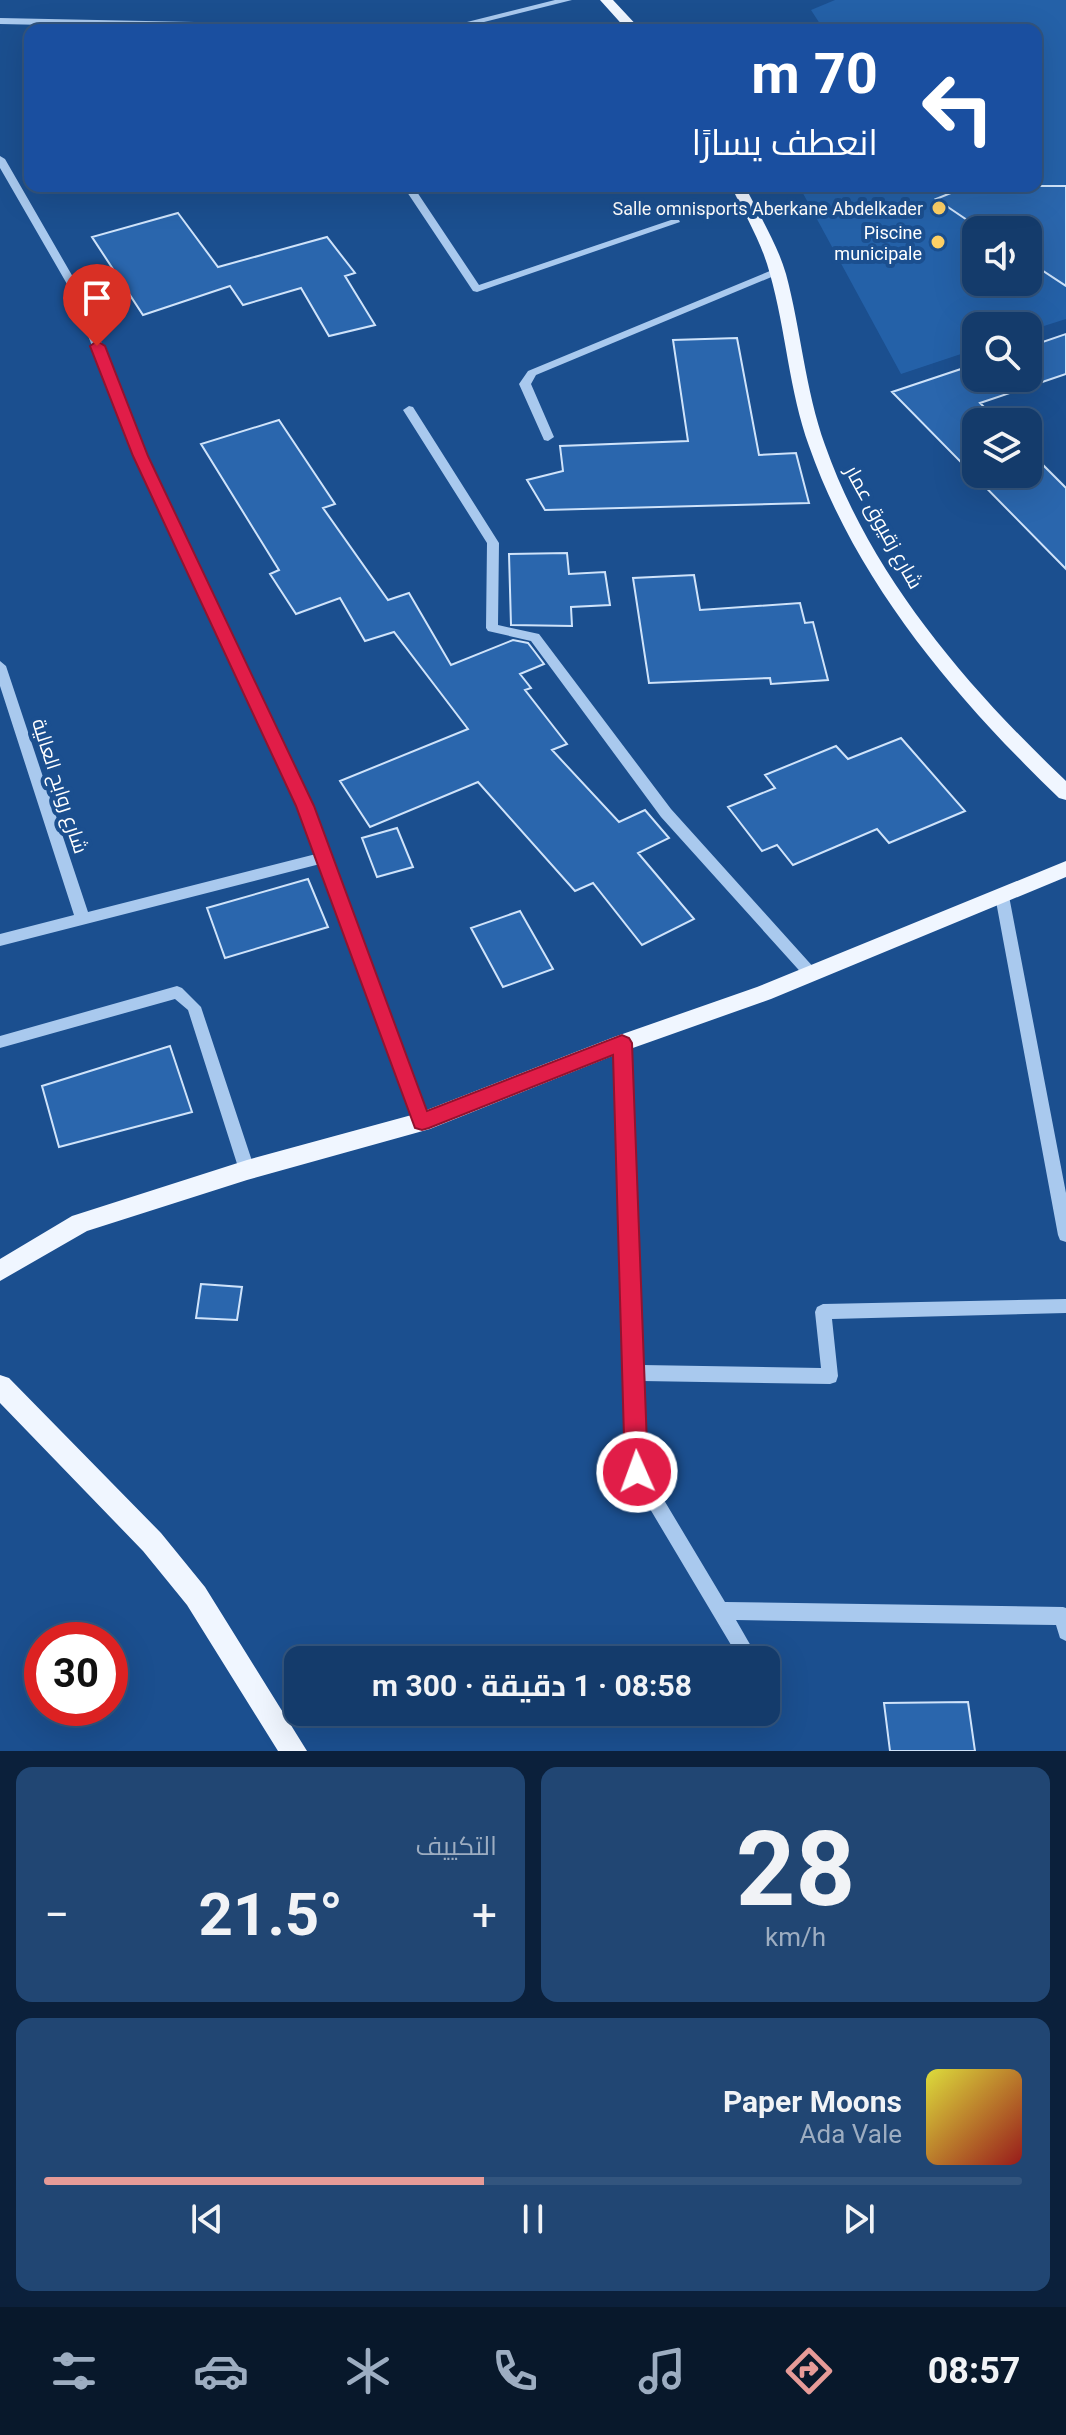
<!DOCTYPE html>
<html lang="ar">
<meta charset="utf-8">
<style>
body{margin:0;font-family:Roboto,Cairo,sans-serif;background:#214673;color:#f1f3f6;direction:rtl;height:100vh;display:flex;flex-direction:column;font-size:30px;white-space:nowrap}
*{box-sizing:border-box;margin:0}
p{font-size:26px;color:#9dadc1}
.icon{flex:none;width:44px;height:44px;fill:none;stroke:currentColor;stroke-width:2;stroke-linecap:round;stroke-linejoin:round}
.map{position:relative;height:1751px;overflow:hidden;direction:ltr}
.panel{display:flex;flex-direction:column;gap:16px;padding:16px;background:#0b203b;flex:1}
.panel>*{flex:none}
.top-card{position:absolute;left:24px;top:24px;width:1018px;height:168px;border-radius:16px;box-shadow:0 8px 32px #0002,0 0 0 2px #33557e;direction:rtl;background:#1a4fa0;color:#fff;overflow:hidden}
.buttons{position:absolute;left:962px;top:216px;display:grid;gap:16px}
.buttons a{display:grid;place-items:center;width:80px;height:80px;border-radius:16px;background:#143b6b;box-shadow:0 8px 32px #0002,0 0 0 2px #33557e;font-size:40px}
.speed{position:absolute;left:24px;top:1622px;display:flex;gap:16px;font-size:40px;font-weight:700;text-align:center}
.speed>*{display:grid;place-content:center;width:104px;height:104px;border-radius:50%;background:#143b6b;box-shadow:0 8px 32px #0002,0 0 0 2px #33557e;line-height:1}
.speed .limit{border:12px solid #d22;background:#fff;color:#111}
.pin{position:absolute;display:grid;place-items:center;width:68px;height:68px;color:#fff;margin:-82px -34px;border-radius:50% 50% 50% 0;rotate:-45deg;box-shadow:0 0 8px #0007}
.pin .icon{rotate:45deg}
.me{position:absolute;width:88px;margin:-44px;rotate:358deg;stroke-linejoin:round;filter:drop-shadow(0 0 6px #0008)}
.turn{display:flex;align-items:center;gap:28px;height:168px;padding:0 32px;font-size:36px}
.turn .icon{width:104px;height:104px;stroke-width:2.5}
.turn b{display:block;font-size:56px;line-height:68px}
.big{font-size:60px;font-weight:700;line-height:1.1}
.panel .tile{flex:1;display:flex;flex-direction:column;justify-content:center;gap:12px;min-width:0;padding:0 28px;border-radius:16px;background:#214673}
.panel .dial{align-items:center;gap:0}
.dial b{font-size:104px;line-height:1}
.song{display:flex;align-items:center;gap:24px}
.cover{width:96px;height:96px;border-radius:12px;background:linear-gradient(135deg,hsl(60 70% 55%),hsl(0 70% 35%))}
.played{height:8px;border-radius:4px;background:linear-gradient(90deg,#e69b98 45%,#33557e 45%)}
.keys{display:flex;justify-content:space-around;direction:ltr}
.heat{display:flex;justify-content:space-between;align-items:center;font-size:44px;direction:ltr}
.panel .tiles{flex:1;display:grid;gap:16px;grid-template-columns:1fr 1fr}
.tile:last-child{grid-column:span 2}
.trip{position:absolute;left:284px;top:1646px;width:496px;height:80px;border-radius:16px;background:#143b6b;box-shadow:0 8px 32px #0002,0 0 0 2px #33557e;font-weight:700;line-height:80px;text-align:center;direction:rtl}
.tabs{display:flex;height:128px;justify-content:space-around;align-items:center;background:#08182b;color:#9dadc1}
.tabs .icon{width:56px;height:56px}
.tabs .active{color:#e69b98}
.tabs b{font-size:36px;color:#f1f3f6}
.map>svg:first-child{display:block}
.green{fill:#2461a8;fill-rule:evenodd}
.building{fill:#2a66ad;stroke:#cfe3fa;stroke-width:2}
.lines{fill:none;stroke-linecap:round;stroke-linejoin:round}
.minor{fill:#a9c9ee;fill-rule:evenodd}
.major{fill:#f0f6ff;fill-rule:evenodd}
.route{fill:#e11d48;stroke:#92132f;stroke-width:2}
.poi-dot{fill:#ffd166;stroke:#1b4f8f;stroke-width:3}
.labels{text-anchor:middle;dominant-baseline:central;stroke-width:8;stroke-linejoin:round;paint-order:stroke}
.far-poi-label{font-size:18px;fill:#fff;stroke:#1b4f8f;text-anchor:end}
.street-label{font-size:20px;fill:#fff;stroke:#1b4f8f}
</style>
<div class="map">
<svg width="1066" height="1751" viewBox="0 0 1066 1751">
<rect width="100%" height="100%" fill="#1b4f8f"/>
<path class="green" d="M835,0h231v319l-38,12v-5h-52v23l-75,25 -102,-188h237v-156h-212l-13,-20zM976,230h52v52h-52z"/>
<path class="building" d="M968,186h98v100l-38,-25v-31h-46l-46,-31z
M178,213l40,54 109,-30 28,36 -10,3 30,49 -46,11 -28,-48 -58,17 -13,-19 -87,29 -51,-78z
M1066,334v40l-86,29 19,19h-23v52h52v-24l38,38v81l-174,-177 84,-28v14h52v-31z
M737,338l22,117 37,-2 13,50 -264,7 -18,-30 36,-9 -3,-25 128,-5 -15,-101z
M279,420l56,84 -12,4 65,92 21,-7 42,72 62,-25 15,3 7,9 9,12 -24,10 11,14 -6,2 42,54 -15,6 67,72 26,-12 24,28 -31,15 56,66 -52,26 -49,-62 -18,8 -97,-109 -108,45 -30,-46 128,-52 -74,-97 -29,9 -25,-43 -44,16 -26,-40 9,-4 -78,-126z
M567,553l2,21 36,-2 5,33 -39,2 1,19 -61,-1 -2,-71z
M694,575l6,35 100,-7 5,20 8,-1 15,58 -57,4 -1,-6 -121,5 -16,-105z
M901,738l64,73 -76,32 -12,-14 -84,36 -16,-20 -15,6 -34,-44 47,-19 -10,-13 71,-29 12,13z
M397,828l16,39 -36,10 -15,-39z
M308,879l20,48 -103,31 -18,-50z
M520,911l33,58 -50,18 -32,-59z
M170,1046l22,66 -133,35 -17,-61z
M201,1284l41,3 -5,33 -41,-2z
M968,1702l7,49h-85l-6,-48z"/>
<g class="lines">
<path class="minor" d="M555,0h17l-120,30h-17z
M0,18l243,5 31,7 -274,-6z
M0,156l5,3 76,132 65,165 166,350 118,316 -3,5 -5,2 -5,-2 -3,-5 -94,-258 -320,82v-12l74,-19 -74,-229v-25l6,5 82,246 228,-58 -18,-48 -164,-350 -63,-165 -71,-123z
M403,186h10l66,99 192,-65h8l1,2 -203,70 -4,-1z
M777,268l5,3 -1,2 -245,102 -5,9 23,53 -6,4 -4,-1 -25,-56 9,-13z
M409,406l4,1 86,136 -1,82 41,9 132,175 145,161 2,4 -2,4h-10l-145,-161 -130,-176 -43,-10 -2,-3 1,-85 -84,-133z
M1002,890l5,2 2,4 57,297v49l-6,-2 -2,-5 -63,-339 2,-4z
M177,986l5,2 19,19 54,163 -2,5 -6,2 -6,-2 -2,-5 -51,-160 -13,-11 -175,49v-12z
M622,1037l5,2 2,4 13,322 179,3 -6,-56 2,-5 6,-3 243,-5v14l-234,6 6,57 -2,6 -6,2 -188,-3 4,89 79,132 338,5 3,1v33l-6,-3 -4,-13 -320,-5 23,40h-19l-112,-188 -13,-429 2,-4z"/>
<path class="major" d="M600,0h13l28,30h-14z
M731,186h14c14,29 32,57 41,88 15,56 19,115 39,171 46,131 142,242 241,336v19l-7,-2c-103,-99 -202,-215 -250,-352 -20,-56 -23,-115 -39,-172 -8,-31 -25,-59 -39,-88z
M1066,861v16l-295,122 -141,50 -200,80 -183,51 -160,51 -87,50v-22l72,-43 175,-56 172,-47 195,-76 143,-50z
M0,1375l9,3 152,155 44,54 102,164h-29l-91,-146 -44,-54 -143,-148z"/>
</g>
<path class="route" d="M97,341l8,5 43,110 166,350 113,305 195,-76 7,3 3,5 16,429 -3,8 -8,3 -8,-3 -4,-8 -12,-417 -184,73 -7,2 -7,-2 -119,-322 -163,-350 -43,-110z"/>
<g class="poi-dot">
<circle cx="939" cy="208" r="8"/>
<circle cx="938" cy="242" r="8"/>
</g>
<g class="labels">
<g class="far-poi-label">
<text x="923" y="208">Salle omnisports Aberkane Abdelkader</text>
<text x="922" y="232">Piscine<tspan x="922" dy="21">municipale</tspan></text>
</g>
<g class="street-label">
<text transform="translate(884 527) rotate(61)">شارع زقيوق عمار</text>
<text transform="translate(60 786) rotate(72)">شارع روابح العالية</text>
</g>
</g>
</svg>
<div class="buttons">
<a><svg class="icon" aria-label="sound" viewBox="0 0 24 24"><path d="M4 9h4l5-4v14l-5-4H4zM17 9q2 3 0 6"/></svg></a>
<a><svg class="icon" aria-label="search" viewBox="0 0 24 24"><circle cx="10" cy="10" r="6"/><path d="M15 15l6 6"/></svg></a>
<a><svg class="icon" aria-label="layers" viewBox="0 0 24 24"><path d="M12 4l9 5-9 5-9-5zM3 14l9 5 9-5"/></svg></a>
</div>
<div class="speed"><div class="limit">30</div></div>
<div class="pin" style="left:97px;top:346px;background:#d93025"><svg class="icon" aria-label="arrive" viewBox="0 0 24 24"><path d="M6 21V4h12l-3 4 3 4H6"/></svg></div>
<svg class="me" style="left:637px;top:1472px" viewBox="-20 -20 40 40"><circle r="17" fill="#e11d48" stroke="#fff" stroke-width="3"/><path d="M0-11L8 9 0 5-8 9z" fill="#fff"/></svg>
<div class="trip">08:58 · 1 دقيقة · 300 m</div>
<div class="top-card">
<div class="turn"><svg class="icon" aria-label="left" viewBox="0 0 24 24"><path d="M17 20v-9H6M10 6l-5 5 5 5"/></svg><div><b>70 m</b>انعطف يسارًا</div></div>
</div>
</div>
<section class="panel">
<div class="tiles">
<div class="tile dial"><b>28</b><p>km/h</p></div>
<div class="tile"><p>التكييف</p>
<div class="heat"><a>−</a><b class="big">21.5°</b><a>+</a></div>
</div>
<div class="tile">
<div class="song"><i class="cover"></i><div><b>Paper Moons</b><p>Ada Vale</p></div></div>
<div class="played"></div>
<div class="keys"><svg class="icon" aria-label="previous" viewBox="0 0 24 24"><path d="M18 5L8 12l10 7zM5 5v14"/></svg><svg class="icon" aria-label="pause" viewBox="0 0 24 24"><path d="M8 5v14M16 5v14"/></svg><svg class="icon" aria-label="next" viewBox="0 0 24 24"><path d="M6 5l10 7-10 7zM19 5v14"/></svg></div>
</div>
</div>
</section>
<nav class="tabs">
<b>08:57</b>
<svg class="icon active" aria-label="directions" viewBox="0 0 24 24"><path d="M12 3l9 9-9 9-9-9zM9 14v-3h6M13 9l2 2-2 2"/></svg>
<svg class="icon" aria-label="music" viewBox="0 0 24 24"><path d="M9 18V5l10-2v13"/><circle cx="6" cy="18" r="3"/><circle cx="16" cy="16" r="3"/></svg>
<svg class="icon" aria-label="phone" viewBox="0 0 24 24"><path d="M5 4h4l2 5-3 2q2 4 5 5l2-3 5 2v4C11 20 4 13 5 4z"/></svg>
<svg class="icon" aria-label="climate" viewBox="0 0 24 24"><path d="M12 3v18M4 7l16 10M4 17L20 7"/></svg>
<svg class="icon" aria-label="car" viewBox="0 0 24 24"><path d="M5 17H2v-5l4-1 3-4h7l3 4 3 1v5h-3M9 17h6M6 11h13"/><circle cx="7" cy="17" r="2"/><circle cx="17" cy="17" r="2"/></svg>
<svg class="icon" aria-label="filters" viewBox="0 0 24 24"><path d="M4 7h16M4 17h16"/><circle cx="9" cy="7" r="2"/><circle cx="15" cy="17" r="2"/></svg>
</nav>
